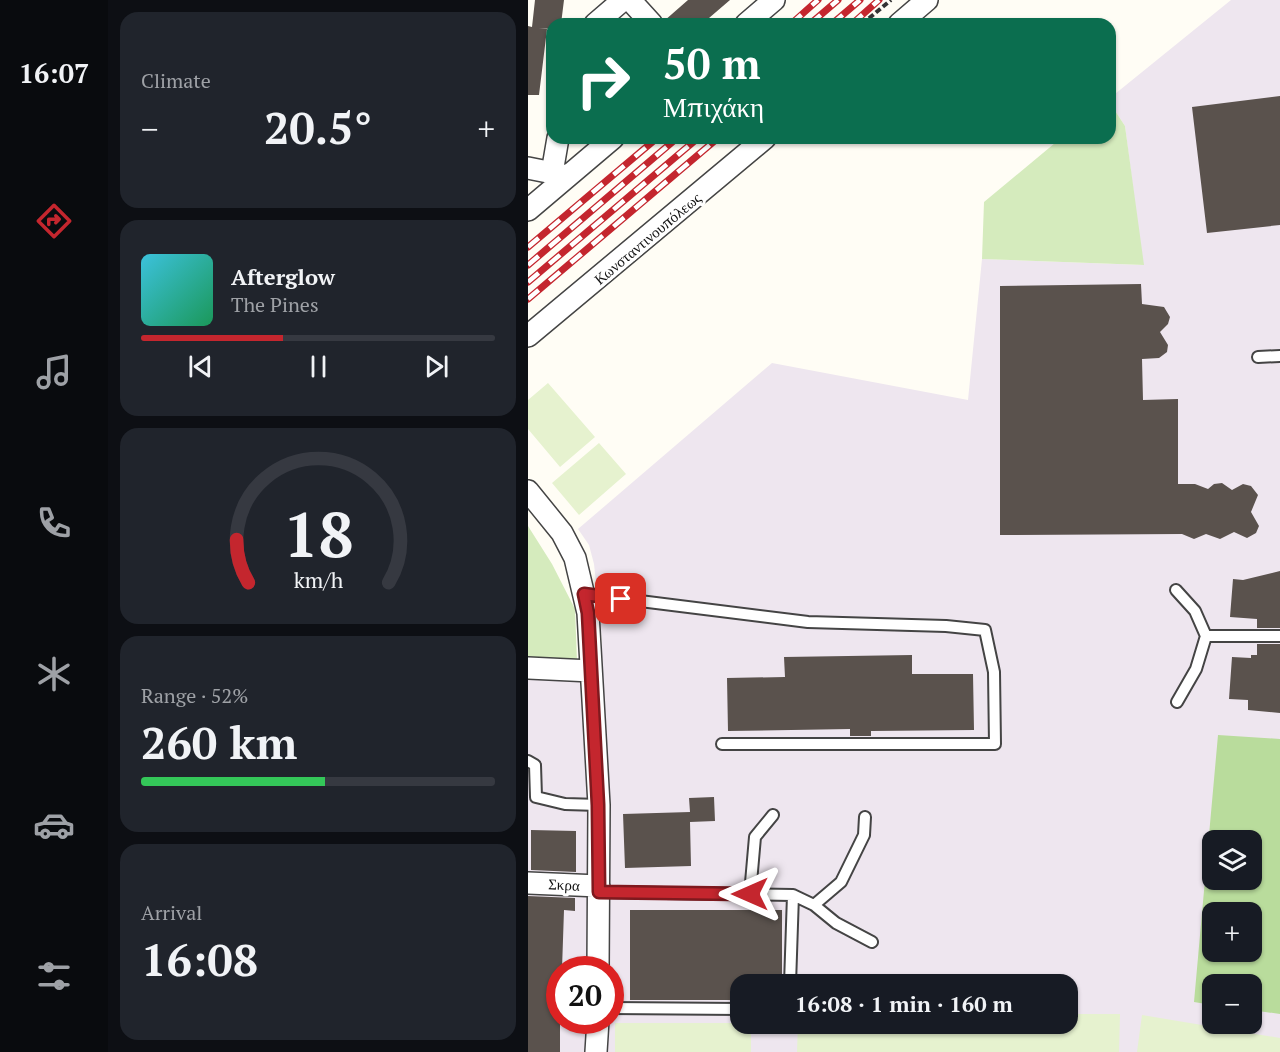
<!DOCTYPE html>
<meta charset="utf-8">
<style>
body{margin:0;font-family:"PT Serif",serif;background:#20242c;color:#f1f3f6;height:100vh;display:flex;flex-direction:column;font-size:22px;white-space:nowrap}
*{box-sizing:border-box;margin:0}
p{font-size:20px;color:#9ea1a6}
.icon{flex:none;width:33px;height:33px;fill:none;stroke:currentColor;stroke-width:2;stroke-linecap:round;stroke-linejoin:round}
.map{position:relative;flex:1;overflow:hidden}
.sheet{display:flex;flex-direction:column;gap:12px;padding:12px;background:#0d0f14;width:420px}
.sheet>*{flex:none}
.banner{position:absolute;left:18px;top:18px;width:570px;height:126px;border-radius:18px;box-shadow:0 2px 4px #0004;background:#0b6e4f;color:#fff;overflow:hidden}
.buttons{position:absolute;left:674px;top:830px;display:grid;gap:12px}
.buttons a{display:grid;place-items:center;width:60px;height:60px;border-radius:12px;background:#171b24;box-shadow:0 2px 4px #0004;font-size:30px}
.speed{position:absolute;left:18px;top:956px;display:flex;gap:12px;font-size:30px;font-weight:700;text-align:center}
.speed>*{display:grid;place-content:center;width:78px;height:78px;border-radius:50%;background:#171b24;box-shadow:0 2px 4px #0004;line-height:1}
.speed .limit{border:9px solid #d22;background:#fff;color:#111}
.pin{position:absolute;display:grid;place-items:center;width:51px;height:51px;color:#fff;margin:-26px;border-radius:12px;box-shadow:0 3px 9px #0006}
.me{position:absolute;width:66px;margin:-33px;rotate:270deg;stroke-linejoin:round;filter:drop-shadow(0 0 4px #0008)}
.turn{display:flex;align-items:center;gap:21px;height:126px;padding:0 18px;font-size:27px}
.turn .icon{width:78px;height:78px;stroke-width:2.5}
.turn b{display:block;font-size:42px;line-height:51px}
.big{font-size:45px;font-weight:600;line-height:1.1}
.sheet .tile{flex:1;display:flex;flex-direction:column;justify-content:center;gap:9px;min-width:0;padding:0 21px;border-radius:18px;background:#20242c}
.sheet .dial{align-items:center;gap:0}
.dial svg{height:156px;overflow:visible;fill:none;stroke:#363941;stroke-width:7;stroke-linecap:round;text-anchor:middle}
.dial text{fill:#f1f3f6;stroke:none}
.song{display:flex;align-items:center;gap:18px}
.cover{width:72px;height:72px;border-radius:9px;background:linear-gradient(135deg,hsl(190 70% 55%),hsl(150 70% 35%))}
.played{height:6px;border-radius:3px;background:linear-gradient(90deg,#c4262e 40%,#363941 40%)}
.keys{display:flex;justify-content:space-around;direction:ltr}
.heat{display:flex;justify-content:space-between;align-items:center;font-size:33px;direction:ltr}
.charge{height:9px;border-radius:4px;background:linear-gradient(90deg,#34c759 52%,#363941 0)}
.trip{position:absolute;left:202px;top:974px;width:348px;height:60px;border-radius:18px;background:#171b24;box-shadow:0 2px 4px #0004;font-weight:600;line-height:60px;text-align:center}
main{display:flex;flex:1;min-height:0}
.tabs{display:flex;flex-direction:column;width:108px;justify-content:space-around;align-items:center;background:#090b0e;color:#9ea1a6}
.tabs .icon{width:42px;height:42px}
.tabs .current{color:#c4262e}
.tabs b{font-size:27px;color:#f1f3f6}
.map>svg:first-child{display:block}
.industrial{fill:#eee6ef;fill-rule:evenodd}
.green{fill:#d5ebbd}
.forest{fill:#b9dc9c;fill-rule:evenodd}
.pitch{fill:#e6f2cf}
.building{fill:#5a524d}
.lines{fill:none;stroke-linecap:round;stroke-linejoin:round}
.lane-casing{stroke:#444;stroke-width:14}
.street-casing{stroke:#444;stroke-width:24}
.path{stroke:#333;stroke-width:4;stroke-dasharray:6 3;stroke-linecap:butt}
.lane{stroke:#fff;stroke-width:10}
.street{stroke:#fff;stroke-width:21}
.rail-casing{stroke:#c4262e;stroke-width:7}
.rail{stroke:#fff;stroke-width:4.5;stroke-dasharray:14;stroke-linecap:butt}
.route-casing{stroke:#7f191e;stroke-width:15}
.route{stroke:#c4262e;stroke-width:10}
.labels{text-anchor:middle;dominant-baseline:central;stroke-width:6;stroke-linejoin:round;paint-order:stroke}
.street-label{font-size:15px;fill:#111;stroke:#fff}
</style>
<main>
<nav class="tabs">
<b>16:07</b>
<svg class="icon current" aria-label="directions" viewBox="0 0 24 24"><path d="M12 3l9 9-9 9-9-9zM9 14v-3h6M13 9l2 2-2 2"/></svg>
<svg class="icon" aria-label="music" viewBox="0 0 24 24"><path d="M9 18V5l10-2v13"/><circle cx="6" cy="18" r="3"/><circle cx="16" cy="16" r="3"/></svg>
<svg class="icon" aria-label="phone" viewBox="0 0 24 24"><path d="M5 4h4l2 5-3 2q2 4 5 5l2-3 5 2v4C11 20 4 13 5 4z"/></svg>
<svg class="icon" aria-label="climate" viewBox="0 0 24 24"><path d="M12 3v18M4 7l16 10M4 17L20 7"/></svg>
<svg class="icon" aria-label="car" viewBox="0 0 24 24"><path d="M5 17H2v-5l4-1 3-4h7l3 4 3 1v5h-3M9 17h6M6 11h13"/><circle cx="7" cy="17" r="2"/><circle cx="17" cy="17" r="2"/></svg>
<svg class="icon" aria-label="filters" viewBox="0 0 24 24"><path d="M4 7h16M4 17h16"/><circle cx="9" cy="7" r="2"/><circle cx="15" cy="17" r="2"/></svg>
</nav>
<section class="sheet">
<div class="tile"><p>Climate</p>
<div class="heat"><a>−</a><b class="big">20.5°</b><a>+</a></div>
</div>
<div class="tile">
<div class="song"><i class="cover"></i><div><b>Afterglow</b><p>The Pines</p></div></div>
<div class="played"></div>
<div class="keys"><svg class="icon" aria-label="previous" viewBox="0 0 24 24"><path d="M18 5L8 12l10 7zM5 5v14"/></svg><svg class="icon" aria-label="pause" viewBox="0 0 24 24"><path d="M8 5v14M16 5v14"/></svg><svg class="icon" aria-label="next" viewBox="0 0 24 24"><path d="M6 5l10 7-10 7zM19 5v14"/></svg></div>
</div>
<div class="tile dial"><svg viewBox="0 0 100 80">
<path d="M14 69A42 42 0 1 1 86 69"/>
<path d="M14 69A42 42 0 0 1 8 47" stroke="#c4262e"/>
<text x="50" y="56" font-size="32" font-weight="700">18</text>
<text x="50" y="72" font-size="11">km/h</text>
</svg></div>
<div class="tile"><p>Range · 52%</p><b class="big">260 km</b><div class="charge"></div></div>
<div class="tile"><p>Arrival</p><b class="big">16:08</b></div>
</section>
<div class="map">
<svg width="752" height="1052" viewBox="0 0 752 1052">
<rect width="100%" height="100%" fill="#fffdf5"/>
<path class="industrial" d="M703,0h49v1052h-752v-376l74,6v-42l-8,-76 -5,-19 -11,-16 194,-166 196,37 14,-141 161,6 -18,-139 -15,-23v-5zM684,840h39v39h-39zM684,912h39v39h-39zM32,969h50v51h-50zM213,984h327v39h-327zM684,984h39v39h-39z"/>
<path class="green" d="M582,103l15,23 19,139 -162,-6 2,-57 77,-64h49z
M0,526l24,38 23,45 2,52h-49z"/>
<path class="forest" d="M690,735l62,4v275l-29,-4v-26h-39v21l-18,-3zM684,840h39v39h-39zM684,912h39v39h-39z"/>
<path class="pitch" d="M20,383l47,54 -35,30 -32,-38v-29z
M71,443l27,31 -47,41 -27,-32z
M540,1014h52l-1,38h-322l1,-29h270z
M614,1015l138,23v14h-143z
M87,1023h136v29h-136z"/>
<path class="building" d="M7,0h29l-3,24h-9v5l-13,-1 8,1 -8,66h-11v-69l4,1z
M160,0h42l-28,24h-38v-3z
M752,96v129l-73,8 -15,-126z
M613,284l1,20 22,3 6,10 -2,7 -8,8 8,13 -1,7 -8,6 -17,1 1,41 35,-1v85h17l13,5 6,-5 8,-1 10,7 11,-6 8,2 7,9 -7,17 8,14 -3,7 -9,5 -13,-6 -14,7 -14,-5 -12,5 -12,-5 -182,1v-249z
M752,571v57h-23v-9l-27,-2 3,-38 10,1z
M729,644h23v69l-32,-3v-10l-19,-1 3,-42 19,1v-3h6z
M384,655v19h61l1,56 -103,1v5h-21v-7l-122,2 -1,-53 58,-1 -1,-20z
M186,797l1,24 -25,1 1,44 -66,2 -2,-54 67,-2 -1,-14z
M3,830l45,1v41l-45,-2z
M0,896l47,2v13l-11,-1 -2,59h-2v83h-32z
M102,910h152v74h-41v16h-111z"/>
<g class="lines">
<defs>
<path id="lane" d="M730,357l22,-1
M648,590l19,21 11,25 -10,33 -19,33
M56,594l224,28 138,4 39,4 9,42 1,72h-273
M678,636h74
M0,761l7,4 1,32 29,7 34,1
M71,892l194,3 21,10 22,18 36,19
M222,894l5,-57 18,-22
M286,905l27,-23 23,-47 1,-18
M262,984l3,-89
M82,1008l131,1"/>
<path id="street" d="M102,0l22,24
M67,24l28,-24
M218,24l28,-24
M371,24l28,-24
M0,168l40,8
M24,173l6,-35
M0,210l85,-72
M0,336l237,-198
M0,491l34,42 13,25 13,55 11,192 -1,164
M0,668l63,3
M0,883l71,3
M68,1052l2,-32"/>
</defs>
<use href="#lane" class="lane-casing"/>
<use href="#street" class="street-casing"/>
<path class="path" d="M334,24l29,-24"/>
<use href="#lane" class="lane"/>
<use href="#street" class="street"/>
<defs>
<path id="rail" d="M263,24l27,-24
M282,24l28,-24
M304,24l28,-24
M324,24l27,-24
M0,247l129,-109
M0,265l149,-127
M0,282l170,-144
M0,299l190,-161"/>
</defs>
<use href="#rail" class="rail-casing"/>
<use href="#rail" class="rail"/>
</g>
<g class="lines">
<defs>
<path id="route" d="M93,599l-37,-5 4,19 10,192 1,87 151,2"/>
</defs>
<use href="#route" class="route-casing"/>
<use href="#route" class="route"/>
</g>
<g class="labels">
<g class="street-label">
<text transform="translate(119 238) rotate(-40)">Κωνσταντινουπόλεως</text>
<text transform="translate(36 884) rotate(3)">Σκρα</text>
</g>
</g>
</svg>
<div class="buttons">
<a><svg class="icon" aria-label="layers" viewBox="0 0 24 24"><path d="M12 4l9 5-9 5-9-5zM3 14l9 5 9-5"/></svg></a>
<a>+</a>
<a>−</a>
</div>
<div class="speed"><div class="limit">20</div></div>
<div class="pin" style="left:93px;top:599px;background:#d93025"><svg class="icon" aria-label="arrive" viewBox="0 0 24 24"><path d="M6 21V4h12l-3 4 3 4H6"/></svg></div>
<svg class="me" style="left:222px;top:894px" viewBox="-20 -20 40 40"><path d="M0-17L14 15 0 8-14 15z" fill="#c4262e" stroke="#fff" stroke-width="4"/></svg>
<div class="trip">16:08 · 1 min · 160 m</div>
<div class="banner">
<div class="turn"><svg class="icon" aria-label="right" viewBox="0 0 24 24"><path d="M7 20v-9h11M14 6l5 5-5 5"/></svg><div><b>50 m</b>Μπιχάκη</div></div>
</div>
</div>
</main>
